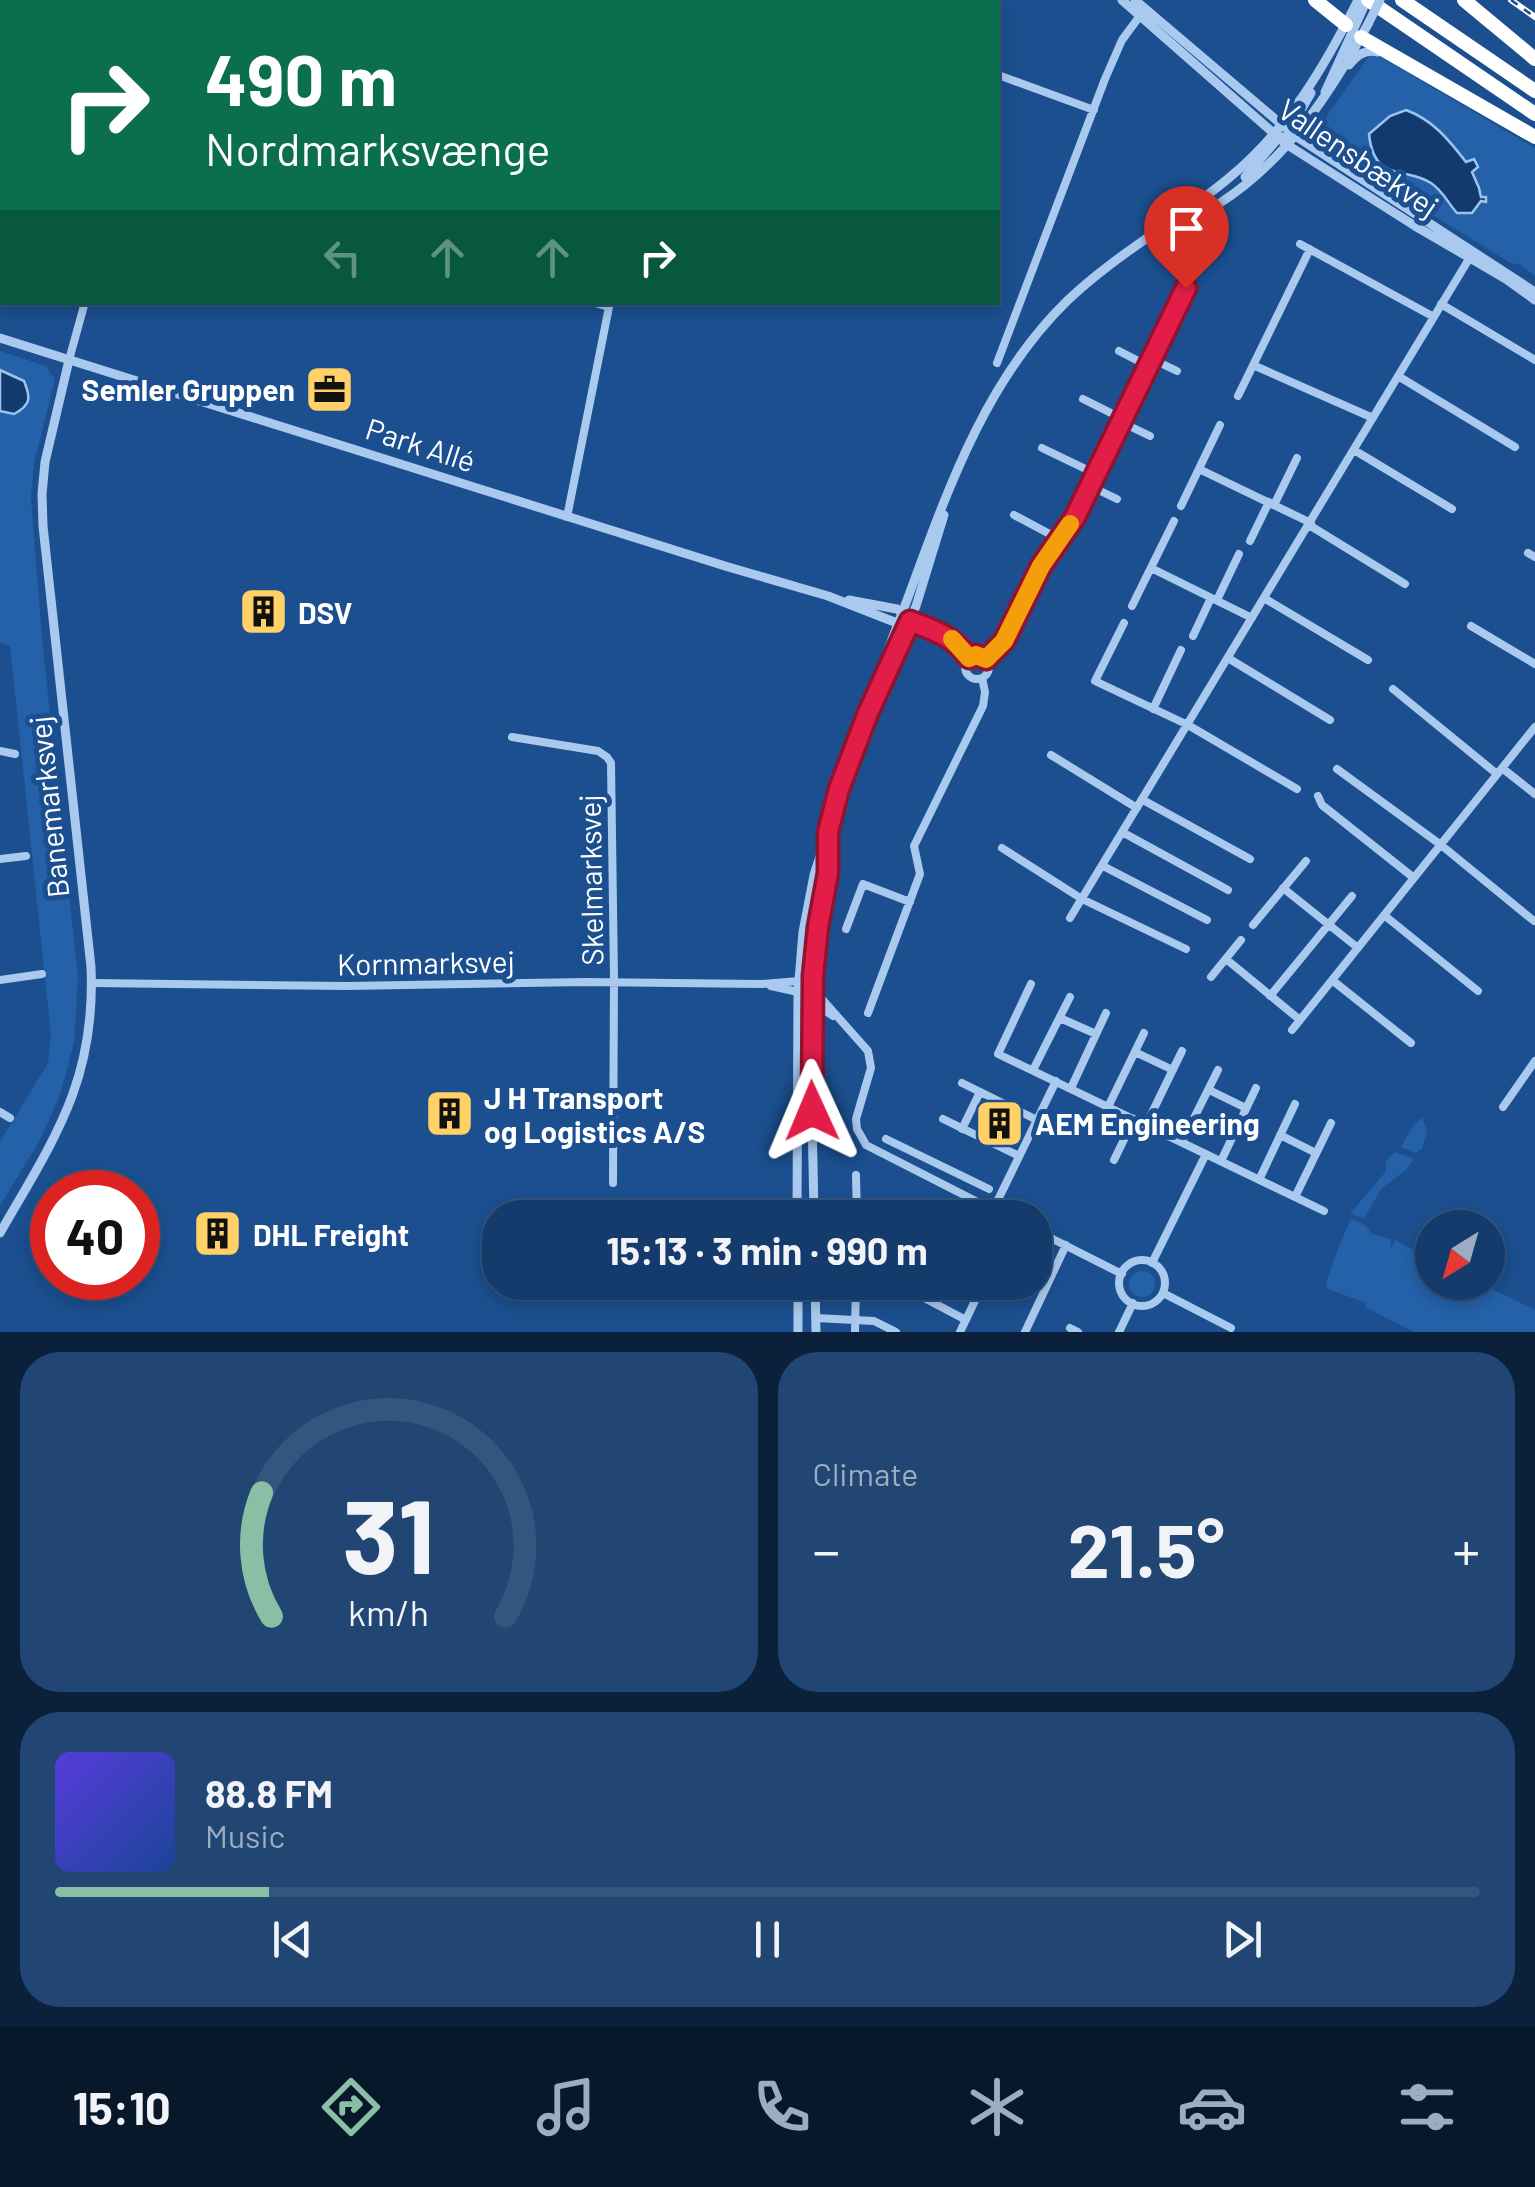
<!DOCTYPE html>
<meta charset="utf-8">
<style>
body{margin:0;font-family:Barlow,sans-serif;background:#214673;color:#f1f3f6;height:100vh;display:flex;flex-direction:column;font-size:38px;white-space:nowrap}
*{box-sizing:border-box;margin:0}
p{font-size:32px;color:#9dadc1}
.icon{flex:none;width:55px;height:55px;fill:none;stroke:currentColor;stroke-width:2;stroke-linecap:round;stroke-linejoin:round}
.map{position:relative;height:1332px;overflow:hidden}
.sheet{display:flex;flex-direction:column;gap:20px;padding:20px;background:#0b203b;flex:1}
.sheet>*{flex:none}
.guide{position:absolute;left:0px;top:0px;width:1000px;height:305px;box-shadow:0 5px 15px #0003,0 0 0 2px #33557e;background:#0b6e4f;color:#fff;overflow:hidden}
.needle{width:65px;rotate:217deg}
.controls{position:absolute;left:1415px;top:1210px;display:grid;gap:20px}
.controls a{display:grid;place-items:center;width:90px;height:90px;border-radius:50%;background:#143b6b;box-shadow:0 5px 15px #0003,0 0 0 2px #33557e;font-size:50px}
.speed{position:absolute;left:30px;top:1170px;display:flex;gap:20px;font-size:50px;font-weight:700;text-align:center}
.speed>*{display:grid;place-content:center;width:130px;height:130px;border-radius:50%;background:#143b6b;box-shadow:0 5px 15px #0003,0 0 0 2px #33557e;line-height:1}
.speed .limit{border:15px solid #d22;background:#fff;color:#111}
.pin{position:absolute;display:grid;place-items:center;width:85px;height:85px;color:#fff;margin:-102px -42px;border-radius:50% 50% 50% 0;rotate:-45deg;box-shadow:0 0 10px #0007}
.pin .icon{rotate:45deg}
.me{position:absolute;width:110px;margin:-55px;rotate:359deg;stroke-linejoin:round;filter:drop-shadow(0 0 8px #0008)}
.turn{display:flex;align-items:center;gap:35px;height:210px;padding:0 40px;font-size:45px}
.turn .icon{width:130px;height:130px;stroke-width:2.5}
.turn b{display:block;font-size:70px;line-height:85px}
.lanes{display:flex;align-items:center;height:95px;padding:0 40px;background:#0003;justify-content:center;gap:50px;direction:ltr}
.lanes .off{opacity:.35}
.big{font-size:75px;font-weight:700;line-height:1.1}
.sheet .card{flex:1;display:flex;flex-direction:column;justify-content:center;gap:15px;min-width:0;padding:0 35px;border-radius:40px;background:#214673}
.sheet .dial{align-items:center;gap:0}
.dial svg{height:260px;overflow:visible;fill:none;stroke:#33557e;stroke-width:7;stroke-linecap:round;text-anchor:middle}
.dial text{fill:#f1f3f6;stroke:none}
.song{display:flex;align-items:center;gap:30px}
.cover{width:120px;height:120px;border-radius:15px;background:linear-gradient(135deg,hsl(250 70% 55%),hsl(220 70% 35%))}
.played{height:10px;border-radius:5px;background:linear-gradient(90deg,#8abfa5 15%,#33557e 15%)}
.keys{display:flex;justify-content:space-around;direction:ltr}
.heat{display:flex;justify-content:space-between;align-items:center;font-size:55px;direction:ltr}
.sheet .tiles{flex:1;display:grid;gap:20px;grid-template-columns:1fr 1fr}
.card:last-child{grid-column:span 2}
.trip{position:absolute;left:482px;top:1200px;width:570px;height:100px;border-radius:40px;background:#143b6b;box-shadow:0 5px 15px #0003,0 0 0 2px #33557e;font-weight:700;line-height:100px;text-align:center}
.dock{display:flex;height:160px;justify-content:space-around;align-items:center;background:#08182b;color:#9dadc1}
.dock .icon{width:70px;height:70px}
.dock .active{color:#8abfa5}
.dock b{font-size:45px;color:#f1f3f6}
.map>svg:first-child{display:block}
.green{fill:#2461a8}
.water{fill:#123a6d;stroke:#9cc4f0;stroke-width:2.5}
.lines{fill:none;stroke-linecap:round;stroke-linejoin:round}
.minor{stroke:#a9c9ee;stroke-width:8}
.tertiary{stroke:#a9c9ee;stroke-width:9}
.motorway{stroke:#fff;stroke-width:14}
.rail-casing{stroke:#fff;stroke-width:6}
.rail{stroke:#1b4f8f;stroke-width:2.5;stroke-dasharray:8;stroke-linecap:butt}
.tertiary-bridge{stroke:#a9c9ee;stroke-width:9}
.route-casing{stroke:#92132f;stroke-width:25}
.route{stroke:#e11d48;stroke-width:18}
.slow{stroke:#f59e0b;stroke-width:18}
.labels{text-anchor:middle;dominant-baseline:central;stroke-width:10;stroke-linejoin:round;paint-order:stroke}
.street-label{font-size:30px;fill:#fff;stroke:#1b4f8f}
.poi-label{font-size:30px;font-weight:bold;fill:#fff;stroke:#1b4f8f;text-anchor:start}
</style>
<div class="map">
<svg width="1535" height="1332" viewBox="0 0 1535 1332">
<rect width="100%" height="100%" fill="#1b4f8f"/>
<path class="green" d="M1372,52l163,96v128l-17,-13 -4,2 -148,-91 -13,-12 -39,-24 6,-9 -1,-2z
M0,351l46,15 9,14 -21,84 -3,34 12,151 35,328 -4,66 -14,52 -20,45 -40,66v-64l48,-79 3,-28 -41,-389 -10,-4z
M1422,1117l5,14 -5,18 -7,4 -14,-6 10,-18z
M1395,1152l19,7 -7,10 -25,19 -18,30 -14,-4 36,-43v-10z
M1351,1218l15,8 6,8 19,5 -1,11 5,-10 37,19v23l48,1 55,27v22h-121l-49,-25 1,-4 -38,-14 -2,-6 10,-29z
M1129 1284a13 13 0 1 1 26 0a13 13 0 1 1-26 0Z"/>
<path class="water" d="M1406,110c27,10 43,30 60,52l8,-3 4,8 -6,5 7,16 2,9h5v5l-5,-1 -9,12h-15c-9,-10 -14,-22 -26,-30 -26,-17 -57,0 -62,-49l21,-18z
M0,370l24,11c7,17 7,24 -10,33l-14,-3z"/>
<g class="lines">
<path class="minor" d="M623,0l9,2
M167,2l1,-2
M670,2l1,-2
M998,75l96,35
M1300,244l134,73
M592,302l17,5
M1441,304l94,56
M1119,351l29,15
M1152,359l25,12
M69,360l16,-58
M997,363l108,-284 17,-39 20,-27
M1253,365l120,53
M1398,376l117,71
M1238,396l72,-147
M1083,399l40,20
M1121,422l29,14
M1042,448l54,26
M1354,450l98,59
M1199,469l112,54
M1090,486l27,13
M1274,505l23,-47
M1181,506l39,-81
M1014,515l45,24
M567,517l43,-215
M1309,525l96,59
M1250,541l19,-39
M1528,553l7,4
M1151,568l101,50
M1264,598l104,62
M1217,600l22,-46
M1132,606l42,-85
M910,621c25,10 42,14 59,37
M1124,623l-29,58 93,44 109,64
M1471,626l64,38
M1193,636l18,-38
M965 667a12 12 0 1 1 24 0a12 12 0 1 1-24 0Z
M1228,658l102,62
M986,659l17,-18 38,-75 34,-49 112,-230
M1393,689l104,85
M1153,709l28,-59
M512,737l86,14 9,6 4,6 3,215 -1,205
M0,751l15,3
M1051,755l86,53
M1502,768l33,26
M1337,769l104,76 93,76
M1318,796l4,9 92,73
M1143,800l107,59
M1122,832l106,58
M1002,848l80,51 104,50
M0,859l26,-3
M1103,866l104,54
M1283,888l75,60
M1384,915l94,76
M1070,918l402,-664
M1253,925l53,-64
M846,929l17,-45 47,18
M1226,959l74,61
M1211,977l30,-37
M0,980l42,-6
M1332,980l79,63
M92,983l255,3 239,-4 175,2 38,-3 14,8 55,62 3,17 -15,51 1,10 9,16 143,73
M1031,984l-33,70 326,157
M771,986l27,6 35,24
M1270,996l82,-100
M868,1013l52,-139 -6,-28 69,-140 2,-14 -3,-14
M1060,1018l36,16
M1292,1030l243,-303
M1135,1052l38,18
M1033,1070l37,-73
M962,1083l75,37
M1071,1088l35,-75
M1209,1090l37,18
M1108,1107l36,-74
M1503,1107l32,-46
M0,1112l10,6
M943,1119l76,37
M1146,1125l36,-74
M962,1129l18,-37
M1280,1135l36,18
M886,1139l103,50
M1182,1142l36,-72
M1114,1160l20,-41
M1221,1161l35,-73
M856,1175l1,43
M1259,1180l36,-76
M1295,1197l36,-74
M902,1210l17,8
M993,1210l63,-129
M1035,1230l87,44
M1119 1283a23 23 0 1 1 46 0a23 23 0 1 1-46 0Z
M1152,1263l54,-109
M894,1282l72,38
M1163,1293l68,35
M816,1318l58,3 22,11
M1070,1328l8,4
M855,1332l1,-50
M960,1332l24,-50
M1025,1332l41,-87
M1119,1332l14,-29"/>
<path class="tertiary" d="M1122,0l164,144 129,82 91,53 29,21
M1135,0l159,135 241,157
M1349,65c8,-10 16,-16 29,-13
M1325,92l42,-92
M1287,137l2,-6 22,-38
M1245,177l35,-41
M1158,236c20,-11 43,-20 62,-33 66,-42 112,-112 148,-179
M0,338l725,228 103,30 69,27 13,-2
M849,600l48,9 8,6
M878,692l38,-86 28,-91
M868,713c11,-44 29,-85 45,-129 37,-101 75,-206 154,-283 50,-48 111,-80 163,-124 58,-48 95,-111 128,-177
M797,1218l1,-226 5,-60 11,-57 14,-43 11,-43 30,-78
M814,1218c-1,-80 -5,-160 -1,-239 3,-46 15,-91 15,-138
M0,1233c54,-94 96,-152 91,-266l-48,-441 -1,-32 3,-32 24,-102
M798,1282v50
M815,1282l1,50"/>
<path class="motorway" d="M1315,0l31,25
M1368,0l167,114
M1402,0l133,91
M1464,0l71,59
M1361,37l174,100"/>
<defs>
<path id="rail" d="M1511,0l24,17"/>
</defs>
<use href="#rail" class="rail-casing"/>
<use href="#rail" class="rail"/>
<path class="tertiary-bridge" d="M1368,24l12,-24"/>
</g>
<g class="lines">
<defs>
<path id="route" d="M812,1111l1,-135 5,-49 10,-54v-41l11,-43 29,-76 42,-92c25,10 42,14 59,37l7,-3 10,4 18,-18 37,-75 34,-49 111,-229"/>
</defs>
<use href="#route" class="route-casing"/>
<use href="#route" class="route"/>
<path class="slow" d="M952,639l17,19 7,-3 10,4 18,-18 37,-75 29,-42"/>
</g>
<defs>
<symbol id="office-square" viewBox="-11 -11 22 22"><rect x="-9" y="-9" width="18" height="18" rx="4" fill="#ffd166" stroke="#1b4f8f"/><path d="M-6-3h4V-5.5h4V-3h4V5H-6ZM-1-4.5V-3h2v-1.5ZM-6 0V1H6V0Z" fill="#111"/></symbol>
<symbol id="building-square" viewBox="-11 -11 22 22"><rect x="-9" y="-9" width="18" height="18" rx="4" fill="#ffd166" stroke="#1b4f8f"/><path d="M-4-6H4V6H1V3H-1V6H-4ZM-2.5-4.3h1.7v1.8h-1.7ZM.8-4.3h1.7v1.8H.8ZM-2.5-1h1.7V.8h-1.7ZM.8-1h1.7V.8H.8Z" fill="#111"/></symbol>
</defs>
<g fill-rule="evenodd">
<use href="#office-square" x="302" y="362" width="55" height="55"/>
<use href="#building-square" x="236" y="584" width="55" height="55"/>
<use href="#building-square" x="422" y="1086" width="55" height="55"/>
<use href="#building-square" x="972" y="1096" width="55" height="55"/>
<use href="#building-square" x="190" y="1206" width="55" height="55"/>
</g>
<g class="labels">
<g class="street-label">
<text transform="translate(1359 157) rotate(34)">Vallensbækvej</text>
<text transform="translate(421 444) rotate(18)">Park Allé</text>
<text transform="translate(48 807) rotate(-96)">Banemarksvej</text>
<text transform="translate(590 880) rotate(-91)">Skelmarksvej</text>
<text transform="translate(426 962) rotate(-1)">Kornmarksvej</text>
</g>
<g class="poi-label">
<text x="295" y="389" text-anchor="end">Semler Gruppen</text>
<text x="298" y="612">DSV</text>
<text x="484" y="1097">J H Transport<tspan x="484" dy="34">og Logistics A/S</tspan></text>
<text x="1035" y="1123">AEM Engineering</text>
<text x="253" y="1234">DHL Freight</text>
</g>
</g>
</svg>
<div class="controls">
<a><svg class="needle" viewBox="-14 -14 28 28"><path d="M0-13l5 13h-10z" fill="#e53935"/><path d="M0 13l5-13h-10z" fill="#9dadc1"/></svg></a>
</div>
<div class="speed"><div class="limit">40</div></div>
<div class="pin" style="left:1186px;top:288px;background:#d93025"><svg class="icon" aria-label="arrive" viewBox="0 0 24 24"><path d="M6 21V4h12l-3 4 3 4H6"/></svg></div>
<svg class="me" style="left:812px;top:1111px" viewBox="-20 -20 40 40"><path d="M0-17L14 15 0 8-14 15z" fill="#e11d48" stroke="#fff" stroke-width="4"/></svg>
<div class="trip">15:13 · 3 min · 990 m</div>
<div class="guide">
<div class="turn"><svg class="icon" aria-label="right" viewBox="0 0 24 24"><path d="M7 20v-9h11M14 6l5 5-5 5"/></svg><div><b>490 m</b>Nordmarksvænge</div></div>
<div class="lanes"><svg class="icon off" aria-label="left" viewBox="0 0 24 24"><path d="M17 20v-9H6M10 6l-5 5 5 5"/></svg><svg class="icon off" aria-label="ahead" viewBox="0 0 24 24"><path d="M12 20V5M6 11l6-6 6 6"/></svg><svg class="icon off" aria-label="ahead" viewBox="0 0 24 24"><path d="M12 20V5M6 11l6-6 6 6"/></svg><svg class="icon" aria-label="right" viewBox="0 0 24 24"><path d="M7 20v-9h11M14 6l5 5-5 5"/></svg></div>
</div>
</div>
<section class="sheet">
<div class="tiles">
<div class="card dial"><svg viewBox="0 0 100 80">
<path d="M14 69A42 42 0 1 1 86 69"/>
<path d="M14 69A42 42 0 0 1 11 31" stroke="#8abfa5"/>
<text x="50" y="56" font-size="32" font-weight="700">31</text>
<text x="50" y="72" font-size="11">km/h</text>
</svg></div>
<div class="card"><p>Climate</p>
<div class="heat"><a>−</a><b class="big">21.5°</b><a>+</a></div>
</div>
<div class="card">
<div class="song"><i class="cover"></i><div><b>88.8 FM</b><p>Music</p></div></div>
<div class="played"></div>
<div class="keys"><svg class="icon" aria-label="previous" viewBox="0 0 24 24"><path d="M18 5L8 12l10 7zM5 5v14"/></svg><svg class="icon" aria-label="pause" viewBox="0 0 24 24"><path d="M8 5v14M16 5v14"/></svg><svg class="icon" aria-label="next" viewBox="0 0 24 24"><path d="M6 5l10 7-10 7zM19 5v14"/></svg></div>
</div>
</div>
</section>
<nav class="dock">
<b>15:10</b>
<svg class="icon active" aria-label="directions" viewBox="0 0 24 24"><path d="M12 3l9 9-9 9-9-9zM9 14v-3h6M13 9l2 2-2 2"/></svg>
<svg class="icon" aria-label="music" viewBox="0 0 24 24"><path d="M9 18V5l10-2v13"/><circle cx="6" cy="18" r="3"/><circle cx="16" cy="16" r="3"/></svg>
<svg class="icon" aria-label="phone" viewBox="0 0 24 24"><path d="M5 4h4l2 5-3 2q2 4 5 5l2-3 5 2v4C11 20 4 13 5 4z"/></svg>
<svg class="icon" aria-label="climate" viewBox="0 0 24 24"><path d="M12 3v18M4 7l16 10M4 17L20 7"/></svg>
<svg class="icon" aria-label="car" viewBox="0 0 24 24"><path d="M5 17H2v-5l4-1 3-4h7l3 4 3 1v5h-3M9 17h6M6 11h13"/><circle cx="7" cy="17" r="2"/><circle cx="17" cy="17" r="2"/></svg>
<svg class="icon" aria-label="filters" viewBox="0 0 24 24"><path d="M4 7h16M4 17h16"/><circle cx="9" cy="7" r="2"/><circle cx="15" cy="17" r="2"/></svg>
</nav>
